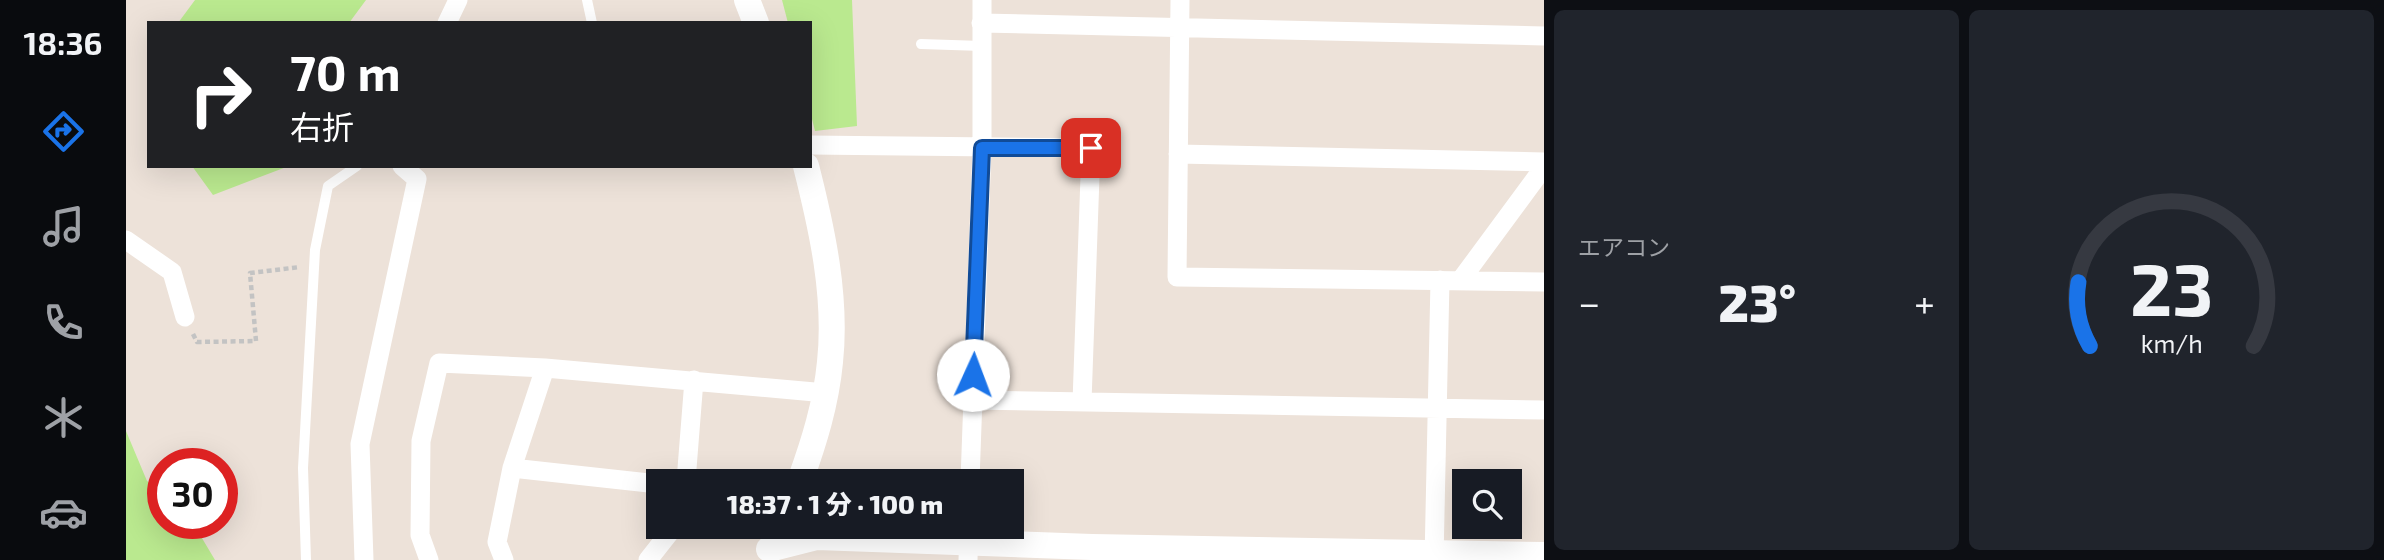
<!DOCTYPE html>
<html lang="ja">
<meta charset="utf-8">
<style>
body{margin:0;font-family:"Exo 2","Noto Sans JP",sans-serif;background:#20242c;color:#f1f3f6;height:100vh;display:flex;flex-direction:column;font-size:26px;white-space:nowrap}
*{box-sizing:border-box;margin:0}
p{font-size:23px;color:#9ea1a6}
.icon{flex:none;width:38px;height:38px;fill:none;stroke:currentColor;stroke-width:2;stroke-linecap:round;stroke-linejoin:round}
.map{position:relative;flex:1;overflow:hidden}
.drawer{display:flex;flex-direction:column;gap:10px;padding:10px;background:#0d0f14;width:840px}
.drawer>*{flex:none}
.banner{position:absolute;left:21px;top:21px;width:665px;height:147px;border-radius:0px;box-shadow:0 7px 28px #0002;background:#202124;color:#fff;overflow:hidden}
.tools{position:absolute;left:1326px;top:469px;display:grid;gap:14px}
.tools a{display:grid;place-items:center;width:70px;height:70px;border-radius:0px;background:#171b24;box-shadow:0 7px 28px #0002;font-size:35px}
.speed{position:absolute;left:21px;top:448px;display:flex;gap:14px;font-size:35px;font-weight:700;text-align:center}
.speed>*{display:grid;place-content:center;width:91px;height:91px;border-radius:50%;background:#171b24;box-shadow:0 7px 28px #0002;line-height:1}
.speed .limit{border:10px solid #d22;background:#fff;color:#111}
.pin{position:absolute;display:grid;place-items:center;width:60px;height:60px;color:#fff;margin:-30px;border-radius:14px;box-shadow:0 4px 10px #0006}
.me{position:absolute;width:77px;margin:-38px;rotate:2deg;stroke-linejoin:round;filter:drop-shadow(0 0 5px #0008)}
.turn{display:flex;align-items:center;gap:24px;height:147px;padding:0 28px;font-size:32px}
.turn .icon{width:91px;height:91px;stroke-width:2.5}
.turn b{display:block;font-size:49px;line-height:60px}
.big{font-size:52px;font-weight:800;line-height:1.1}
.drawer .widget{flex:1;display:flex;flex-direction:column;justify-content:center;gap:10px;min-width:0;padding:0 24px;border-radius:10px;background:#20242c}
.drawer .dial{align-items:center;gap:0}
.dial svg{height:182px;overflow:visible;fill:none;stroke:#363941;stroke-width:7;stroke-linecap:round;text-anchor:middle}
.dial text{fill:#f1f3f6;stroke:none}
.heat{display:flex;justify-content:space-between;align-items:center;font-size:38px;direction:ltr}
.drawer .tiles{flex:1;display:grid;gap:10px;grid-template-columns:repeat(2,1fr)}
.trip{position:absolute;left:520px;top:469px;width:378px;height:70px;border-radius:0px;background:#171b24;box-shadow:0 7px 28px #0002;font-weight:800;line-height:70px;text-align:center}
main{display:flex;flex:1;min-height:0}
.dock{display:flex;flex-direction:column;width:126px;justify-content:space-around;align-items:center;background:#090b0e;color:#9ea1a6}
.dock .icon{width:49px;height:49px}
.dock .active{color:#1a73e8}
.dock b{font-size:32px;color:#f1f3f6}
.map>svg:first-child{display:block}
.green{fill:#bae98f}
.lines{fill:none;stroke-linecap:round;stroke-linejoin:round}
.path{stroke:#c3c3c3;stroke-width:4.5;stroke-dasharray:5 3.5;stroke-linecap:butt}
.lane{stroke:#fff;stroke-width:10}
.street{stroke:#fff;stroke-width:19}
.secondary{stroke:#fff;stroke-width:26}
.route-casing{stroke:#114b97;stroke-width:18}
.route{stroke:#1a73e8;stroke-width:12}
</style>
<main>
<nav class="dock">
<b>18:36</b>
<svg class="icon active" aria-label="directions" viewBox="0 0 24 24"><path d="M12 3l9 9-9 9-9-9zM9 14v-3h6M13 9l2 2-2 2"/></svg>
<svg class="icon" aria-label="music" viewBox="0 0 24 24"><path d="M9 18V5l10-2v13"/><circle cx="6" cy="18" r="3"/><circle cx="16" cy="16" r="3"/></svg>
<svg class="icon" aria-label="phone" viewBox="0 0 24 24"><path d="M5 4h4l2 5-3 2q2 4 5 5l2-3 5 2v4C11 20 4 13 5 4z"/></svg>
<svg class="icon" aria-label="climate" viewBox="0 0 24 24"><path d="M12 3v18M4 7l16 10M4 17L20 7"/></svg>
<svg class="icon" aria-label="car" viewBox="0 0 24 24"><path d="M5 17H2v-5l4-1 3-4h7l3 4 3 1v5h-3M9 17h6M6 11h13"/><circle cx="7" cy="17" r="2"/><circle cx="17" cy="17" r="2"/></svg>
</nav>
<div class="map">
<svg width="1418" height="560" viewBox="0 0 1418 560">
<rect width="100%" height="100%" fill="#ede2d9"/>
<path class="green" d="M69,0h171l-17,23h-171z
M656,0h70l5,126 -42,5 -5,-20v-88h-22z
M66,166h97l-76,29z
M0,431l21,50 16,10v32h30l22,37h-89z"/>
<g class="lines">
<path class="path" d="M67,334l4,8 59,-1 -6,-68 50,-6"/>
<path class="lane" d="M461,0l5,23
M795,44l61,2
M180,560l-3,-92 12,-218 13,-64 29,-20"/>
<path class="street" d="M1054,0l-3,277 367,5
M321,23l11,-23
M855,23l563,13
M684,145l281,3 -9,254
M1052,154l366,8
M0,240l46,32 13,45
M1334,281l84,-114
M846,400l572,10
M386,468l146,16
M560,481l8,-101
M844,481l12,-334v-147
M238,560l-4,-116 57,-265 -15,-13
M303,560l-9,-25 1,-94 18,-78 106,5 281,25
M378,560l-7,-18 15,-74 33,-100
M522,560l26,-33
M842,560l1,-33
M1308,560l6,-280"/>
<path class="secondary" d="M621,0l9,23
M674,481c14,-39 26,-77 30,-119 7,-65 -8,-133 -24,-196
M643,549l48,-12 275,10 452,8"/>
</g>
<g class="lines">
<defs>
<path id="route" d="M847,375l9,-227h109"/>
</defs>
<use href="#route" class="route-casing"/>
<use href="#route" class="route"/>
</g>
</svg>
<div class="tools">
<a><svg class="icon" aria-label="search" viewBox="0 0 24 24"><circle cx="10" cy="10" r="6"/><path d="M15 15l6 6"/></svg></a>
</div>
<div class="speed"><div class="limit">30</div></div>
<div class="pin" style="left:965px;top:148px;background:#d93025"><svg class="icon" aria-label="arrive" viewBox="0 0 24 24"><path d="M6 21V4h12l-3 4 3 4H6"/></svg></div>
<svg class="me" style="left:847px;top:375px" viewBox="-20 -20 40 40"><circle r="19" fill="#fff"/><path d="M0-13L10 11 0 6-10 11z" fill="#1a73e8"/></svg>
<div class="trip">18:37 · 1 分 · 100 m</div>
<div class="banner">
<div class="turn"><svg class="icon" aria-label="right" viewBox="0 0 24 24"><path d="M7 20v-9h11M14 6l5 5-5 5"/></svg><div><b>70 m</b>右折</div></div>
</div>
</div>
<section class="drawer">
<div class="tiles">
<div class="widget"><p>エアコン</p>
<div class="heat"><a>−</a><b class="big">23°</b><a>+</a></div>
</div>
<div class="widget dial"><svg viewBox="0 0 100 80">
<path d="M14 69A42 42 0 1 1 86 69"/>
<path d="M14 69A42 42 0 0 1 9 41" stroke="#1a73e8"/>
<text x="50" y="56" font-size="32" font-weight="700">23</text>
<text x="50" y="72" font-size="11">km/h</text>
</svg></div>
</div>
</section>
</main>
